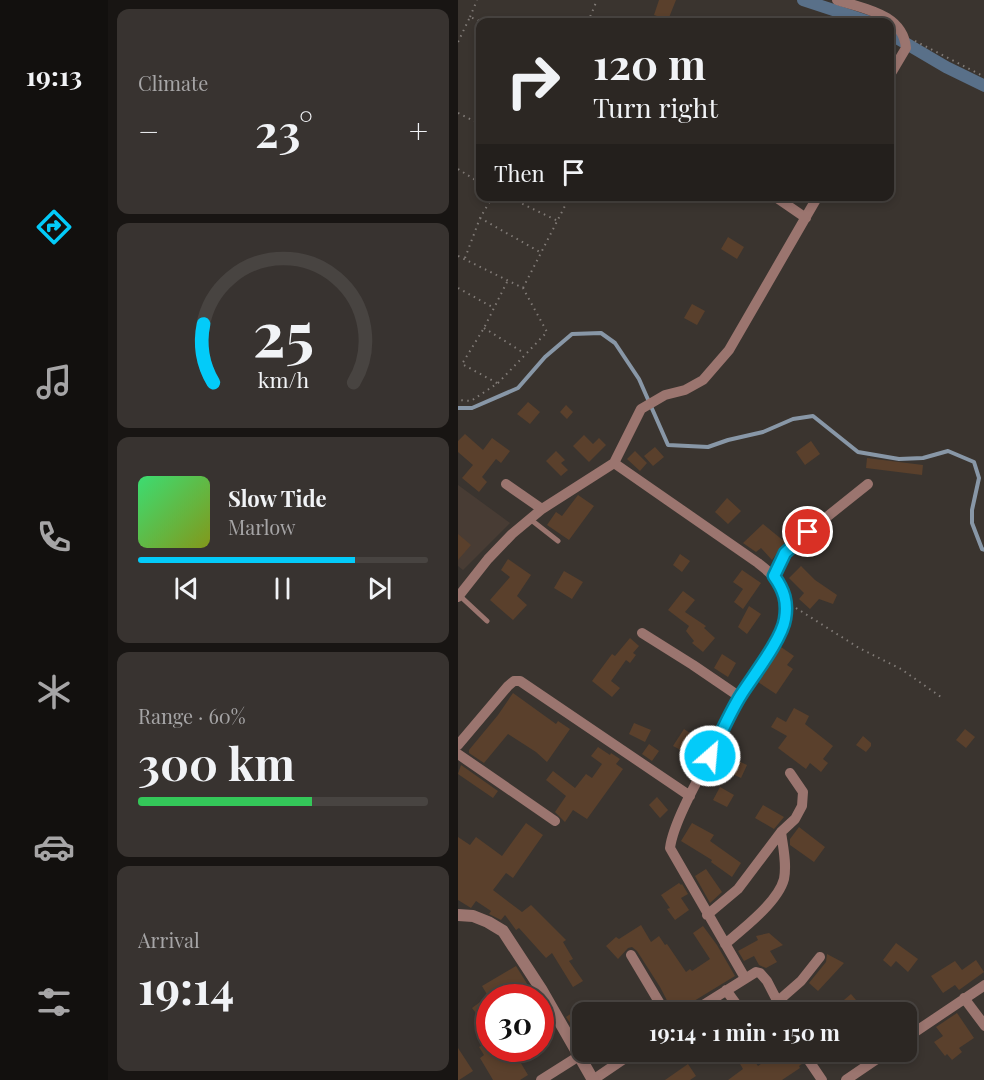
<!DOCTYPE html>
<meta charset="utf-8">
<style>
body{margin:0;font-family:"Playfair Display",serif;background:#383330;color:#f1f3f6;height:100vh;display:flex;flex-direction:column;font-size:22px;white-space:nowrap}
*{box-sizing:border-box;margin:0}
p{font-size:20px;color:#a6a5a6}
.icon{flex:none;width:33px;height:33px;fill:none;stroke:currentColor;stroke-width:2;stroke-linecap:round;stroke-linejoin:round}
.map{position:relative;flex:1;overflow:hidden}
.side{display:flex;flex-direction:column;gap:9px;padding:9px;background:#181513;width:350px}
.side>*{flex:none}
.hud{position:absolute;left:18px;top:18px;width:418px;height:183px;border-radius:12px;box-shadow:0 3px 9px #0003,0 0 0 2px #484441;background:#2c2723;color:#f1f3f6;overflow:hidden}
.speed{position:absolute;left:18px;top:984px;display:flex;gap:12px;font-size:30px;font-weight:700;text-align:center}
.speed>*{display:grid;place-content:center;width:78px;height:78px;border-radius:50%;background:#2c2723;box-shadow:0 3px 9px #0003,0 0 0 2px #484441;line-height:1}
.speed .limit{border:9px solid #d22;background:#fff;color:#111}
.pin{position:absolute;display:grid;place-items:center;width:51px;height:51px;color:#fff;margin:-26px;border:3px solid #fff;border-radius:50%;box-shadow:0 2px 6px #0007}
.me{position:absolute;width:66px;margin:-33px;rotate:27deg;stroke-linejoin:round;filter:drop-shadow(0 0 4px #0008)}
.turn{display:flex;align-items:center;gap:21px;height:126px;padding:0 18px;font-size:27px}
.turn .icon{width:78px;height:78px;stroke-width:2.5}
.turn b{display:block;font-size:42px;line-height:51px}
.then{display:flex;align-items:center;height:57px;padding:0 18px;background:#0003;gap:12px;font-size:22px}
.big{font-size:45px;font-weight:700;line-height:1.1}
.side .card{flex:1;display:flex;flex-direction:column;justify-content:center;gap:9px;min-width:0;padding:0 21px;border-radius:12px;background:#383330}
.side .dial{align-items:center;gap:0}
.dial svg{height:156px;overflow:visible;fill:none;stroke:#484441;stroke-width:7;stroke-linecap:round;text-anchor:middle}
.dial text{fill:#f1f3f6;stroke:none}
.song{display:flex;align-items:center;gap:18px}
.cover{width:72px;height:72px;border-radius:9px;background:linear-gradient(135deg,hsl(140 70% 55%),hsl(70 70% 35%))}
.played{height:6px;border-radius:3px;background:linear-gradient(90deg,#03cbf9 75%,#484441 75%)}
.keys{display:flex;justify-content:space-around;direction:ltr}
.heat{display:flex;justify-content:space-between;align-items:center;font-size:33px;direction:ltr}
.charge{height:9px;border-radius:4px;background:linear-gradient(90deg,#34c759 60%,#484441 0)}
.trip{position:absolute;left:114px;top:1002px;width:345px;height:60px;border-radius:12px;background:#2c2723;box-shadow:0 3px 9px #0003,0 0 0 2px #484441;font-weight:700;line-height:60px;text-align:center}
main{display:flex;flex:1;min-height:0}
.dock{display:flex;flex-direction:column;width:108px;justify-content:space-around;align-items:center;background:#12100e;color:#a6a5a6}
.dock .icon{width:42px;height:42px}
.dock .current{color:#03cbf9}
.dock b{font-size:27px;color:#f1f3f6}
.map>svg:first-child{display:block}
.built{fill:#483c34}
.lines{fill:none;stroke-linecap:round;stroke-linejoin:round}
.stream{stroke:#8897a7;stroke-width:4}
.canal{stroke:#597089;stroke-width:12}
.building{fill:#5a402c}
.path{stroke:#817b77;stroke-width:2;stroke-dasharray:1.5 4.5;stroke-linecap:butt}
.service{stroke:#9b756f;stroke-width:5}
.minor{stroke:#9b756f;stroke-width:10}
.tertiary{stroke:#9b756f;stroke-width:12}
.route-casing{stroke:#0284a2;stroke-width:15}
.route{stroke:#03cbf9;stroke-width:10}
</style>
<main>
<nav class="dock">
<b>19:13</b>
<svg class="icon current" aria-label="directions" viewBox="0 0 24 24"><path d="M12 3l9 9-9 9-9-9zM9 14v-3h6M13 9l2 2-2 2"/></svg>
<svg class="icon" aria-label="music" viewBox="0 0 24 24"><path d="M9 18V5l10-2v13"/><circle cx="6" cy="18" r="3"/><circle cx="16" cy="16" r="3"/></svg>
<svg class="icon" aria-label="phone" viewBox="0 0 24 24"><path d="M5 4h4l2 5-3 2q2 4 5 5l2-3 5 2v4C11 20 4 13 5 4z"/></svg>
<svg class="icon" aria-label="climate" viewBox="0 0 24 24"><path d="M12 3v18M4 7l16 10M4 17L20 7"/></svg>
<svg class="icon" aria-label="car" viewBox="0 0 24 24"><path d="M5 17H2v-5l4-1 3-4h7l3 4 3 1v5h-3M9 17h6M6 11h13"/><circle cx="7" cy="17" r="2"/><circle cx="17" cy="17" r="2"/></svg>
<svg class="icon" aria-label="filters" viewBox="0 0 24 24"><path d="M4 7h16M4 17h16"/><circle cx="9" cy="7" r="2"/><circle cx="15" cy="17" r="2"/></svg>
</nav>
<section class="side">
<div class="card"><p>Climate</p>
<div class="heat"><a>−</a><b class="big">23°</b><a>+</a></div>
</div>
<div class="card dial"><svg viewBox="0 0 100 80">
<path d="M14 69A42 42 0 1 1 86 69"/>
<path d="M14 69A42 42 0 0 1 9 39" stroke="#03cbf9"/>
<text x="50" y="56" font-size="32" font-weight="700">25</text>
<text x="50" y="72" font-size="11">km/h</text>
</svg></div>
<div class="card">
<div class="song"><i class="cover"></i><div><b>Slow Tide</b><p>Marlow</p></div></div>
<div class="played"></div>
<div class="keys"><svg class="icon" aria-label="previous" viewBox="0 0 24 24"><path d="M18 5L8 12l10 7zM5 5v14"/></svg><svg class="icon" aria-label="pause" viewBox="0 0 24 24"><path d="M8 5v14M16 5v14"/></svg><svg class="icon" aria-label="next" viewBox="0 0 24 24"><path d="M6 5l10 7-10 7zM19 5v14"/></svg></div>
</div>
<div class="card"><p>Range · 60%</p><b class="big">300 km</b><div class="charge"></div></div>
<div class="card"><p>Arrival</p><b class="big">19:14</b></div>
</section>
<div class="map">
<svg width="527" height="1080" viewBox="0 0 527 1080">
<rect width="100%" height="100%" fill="#3a342f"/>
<path class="built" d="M0,485l52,38 -47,47 -5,-4z"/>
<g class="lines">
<path class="stream" d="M0,408h14l46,-20 27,-31 27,-23 29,-1 14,10 24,36 29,66 40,2 20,-7 35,-8 30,-13 20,-3 45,36 41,7 24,-1 25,-7 26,11 5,16 -7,32v13l10,26 3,1"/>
<path class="canal" d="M345,0l67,22
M432,34l56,33 39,19"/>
</g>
<path class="building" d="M201,0h17l-8,20 -14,-5z
M270,237l16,10 -7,12 -16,-10z
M234,304l13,7 -8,14 -13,-7z
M70,402l12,10 -10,12 -13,-10z
M108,405l7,7 -6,7 -7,-7z
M7,434l18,16 9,-12 18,13 -9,12 -5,-4 -14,18 5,5 -8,10 -17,-14 11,-13 -15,-13v-11z
M126,435l9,9 6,-6 7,7 -17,17 -16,-16z
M353,441l9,13 -15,11 -9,-13z
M197,447l9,10 -11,9 -9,-10z
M98,451l9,9 -4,3 7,7 -7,6 -15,-15z
M177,451l12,12 -7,8 -13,-12z
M409,458l56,7 -1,10 -56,-7z
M120,495l16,11 -25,34 -22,-15 9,-13 6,4z
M269,498l14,13 -13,13 -13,-12z
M305,524l22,18 -13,18 -11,-12 -5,4 -13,-9z
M0,534l13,11 -13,15z
M222,554l10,7 -8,11 -9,-7z
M50,559l23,16 -14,21 10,9 -14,15 -23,-20 20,-23 -9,-7z
M343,566l14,14 22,15 -4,9 -14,-5 -9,10 -11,-10 5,-6 -15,-15z
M284,570l19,13 -18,26 -9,-7 9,-13 -10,-7z
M106,571l19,11 -11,17 -18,-11z
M225,591l12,9 -10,12 21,14 -2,2 11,10 -12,14 -11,-9 2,-2 -8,-10 3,-5 -21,-16z
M291,606l12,8 -14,20 -9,-7z
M172,638l9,8 -6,7 3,2 -6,8 -4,-3 -15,21 9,7 -8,9 -20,-16 20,-27 3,2z
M323,647l13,9 -7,9 6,4 -17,25 -18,-12z
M264,654l14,9 -8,14 -14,-9z
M55,693l43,31 2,-3 12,8 -23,33 -11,-10 -28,-18 -24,29 -15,-10v-3l29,-35z
M336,708l15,8 -4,8 28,22 -10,13 5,4 -7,9 -11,-9 -4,6 -28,-21 9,-12 -16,-9 6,-10 9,5z
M176,723l17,7 -6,12 -16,-8z
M226,729l21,14 -9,15 -23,-12z
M507,729l10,8 -9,11 -10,-8z
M405,736l8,7v3l-5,6 -10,-7z
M191,744l10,7 -7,10 -10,-7z
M140,747l12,8 1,-2 9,6 -4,5 7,5 -36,50 -14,-9 -8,12 -10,-10 11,-16 -20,-16 7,-9 22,17 11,-14 6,4 10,-14 -11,-8z
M263,753l26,12 -6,13 -26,-12z
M3,765l37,26 -5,7 -35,-24z
M262,787l14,8 -7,12 -14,-7z
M199,797l11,13 -8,8 -11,-13z
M305,805l21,12 -10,12 -19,-11z
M68,823l17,12 -30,43 -7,-5 -13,17 29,22 9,-7 35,35 -3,2 10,17 -4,2 14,20 -10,6 -21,-34 -6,5 -27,-30 -3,2 -11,-15 -4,5 -12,-6 2,-3 -15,-10 -5,7 -13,-8v-63l12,8 6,-8 26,19z
M234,823l22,12 -4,6 31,22 -9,14 -21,-15 1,-2 -31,-19z
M341,827l26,20 -11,15 -24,-17v-6z
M248,869l16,23 -12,11 -15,-27z
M221,883l2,2 1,-1 6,10 -7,4 8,12 -14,10 -8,-11 3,-1 -9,-13z
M183,925l10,17 8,-6 6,9 2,-1 19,28 4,-3 2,2 18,-12 -17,-26 10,-7 14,19 18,31 -41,25 -8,7 -2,4h-11l-13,-25 -23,-36 -5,-4 -4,1 -10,11 -12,-13 10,-9 3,2z
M311,933l14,12 -13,6 7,11 -11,6 -7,-3 -5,-9 -10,5 -6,-10 20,-11 -2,-4z
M438,943l22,16 -10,13 -12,-11 -5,6 -8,-7z
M369,954l17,9 -26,28 -9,-8 17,-21z
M518,960l8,12 -25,18 -4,-5 -12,8 -12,-17 24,-15 7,9z
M58,966l20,32h-46v33l-18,-23 16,-12 -6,-10z
M393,994l10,12 -8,6h-42l10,-10 10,9z
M124,1006v17l-8,6 -8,-12z
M499,1013l17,25 -15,10 3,4 -10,8 -5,-6 -2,2 -11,-14 9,-6 -7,-9z
M32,1040v8h22l16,27 -8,5h-27l-13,-22 4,-3 -5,-8z
M0,1048l15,23 -14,9h-1z
M138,1052h23l-16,10z
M275,1052h15l10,14 14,-10 -3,-4h27l6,12 -3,2 1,2 -18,12h-54l15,-11z
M230,1064l8,12 -6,4h-25z"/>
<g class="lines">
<path class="path" d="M12,17l7,-17
M130,22l9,-22
M457,41l70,36
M0,42l12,-25 12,5
M0,113l22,11
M0,169l22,14
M48,196l52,25
M22,218l60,34
M0,256l65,32 24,44 -49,51 -27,18 -13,-1
M7,258l15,-40 13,-22
M0,288l36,20
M65,288l47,-92
M26,328l40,25
M39,383l-35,-19 22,-36 24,-48
M338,608l63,40 42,21 40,28"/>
<path class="service" d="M72,519l28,22
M1,595l28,26"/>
<path class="minor" d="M379,0c28,9 66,14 69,48l-16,27
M316,196l32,22
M156,463l144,100c13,10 27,22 29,40 1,32 -31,66 -46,92 -13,21 -22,44 -33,66 -12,22 -35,63 -38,87l75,130
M48,484l36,25
M316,576l11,-23 8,-9 75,-60
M0,597l30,-38 24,-25 30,-25 72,-46 27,-54 24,-14 20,-5 18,-10 26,-30 89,-154
M184,633l51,32 47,32
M0,745l50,-59 6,-5h6l170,115
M0,754l97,67
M249,915l31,-26 43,-57 14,-13 7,-13 1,-14 -13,-19
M267,944c18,-15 53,-42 59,-65 3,-15 -1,-32 -3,-47
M173,955l34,57
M268,990l16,22
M506,998l21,28
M319,1002l24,-21 19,-24
M234,1012l64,-40 4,1 7,8 16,31
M448,1038l79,-53
M345,1052l19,28
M83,1080l38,-24
M135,1080l41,-28
M388,1080l41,-28"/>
<path class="tertiary" d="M0,915l15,1 15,6 15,9 38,58 52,91"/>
</g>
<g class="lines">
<defs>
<path id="route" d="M252,756c10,-20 19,-42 31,-61 12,-19 41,-56 44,-76 3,-17 -1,-29 -11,-43l11,-23 23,-21"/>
</defs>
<use href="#route" class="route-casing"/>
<use href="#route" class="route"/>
</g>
</svg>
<div class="speed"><div class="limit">30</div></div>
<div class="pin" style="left:350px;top:532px;background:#d93025"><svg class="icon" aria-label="arrive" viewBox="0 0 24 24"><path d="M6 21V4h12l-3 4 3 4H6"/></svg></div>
<svg class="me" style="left:252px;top:756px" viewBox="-20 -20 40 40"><circle r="17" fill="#03cbf9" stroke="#fff" stroke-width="3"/><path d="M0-11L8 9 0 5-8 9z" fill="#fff"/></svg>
<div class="trip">19:14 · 1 min · 150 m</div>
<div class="hud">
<div class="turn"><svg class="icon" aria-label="right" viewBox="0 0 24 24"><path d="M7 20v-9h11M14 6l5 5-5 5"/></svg><div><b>120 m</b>Turn right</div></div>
<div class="then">Then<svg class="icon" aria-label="arrive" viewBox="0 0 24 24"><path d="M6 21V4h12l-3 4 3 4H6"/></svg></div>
</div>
</div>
</main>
